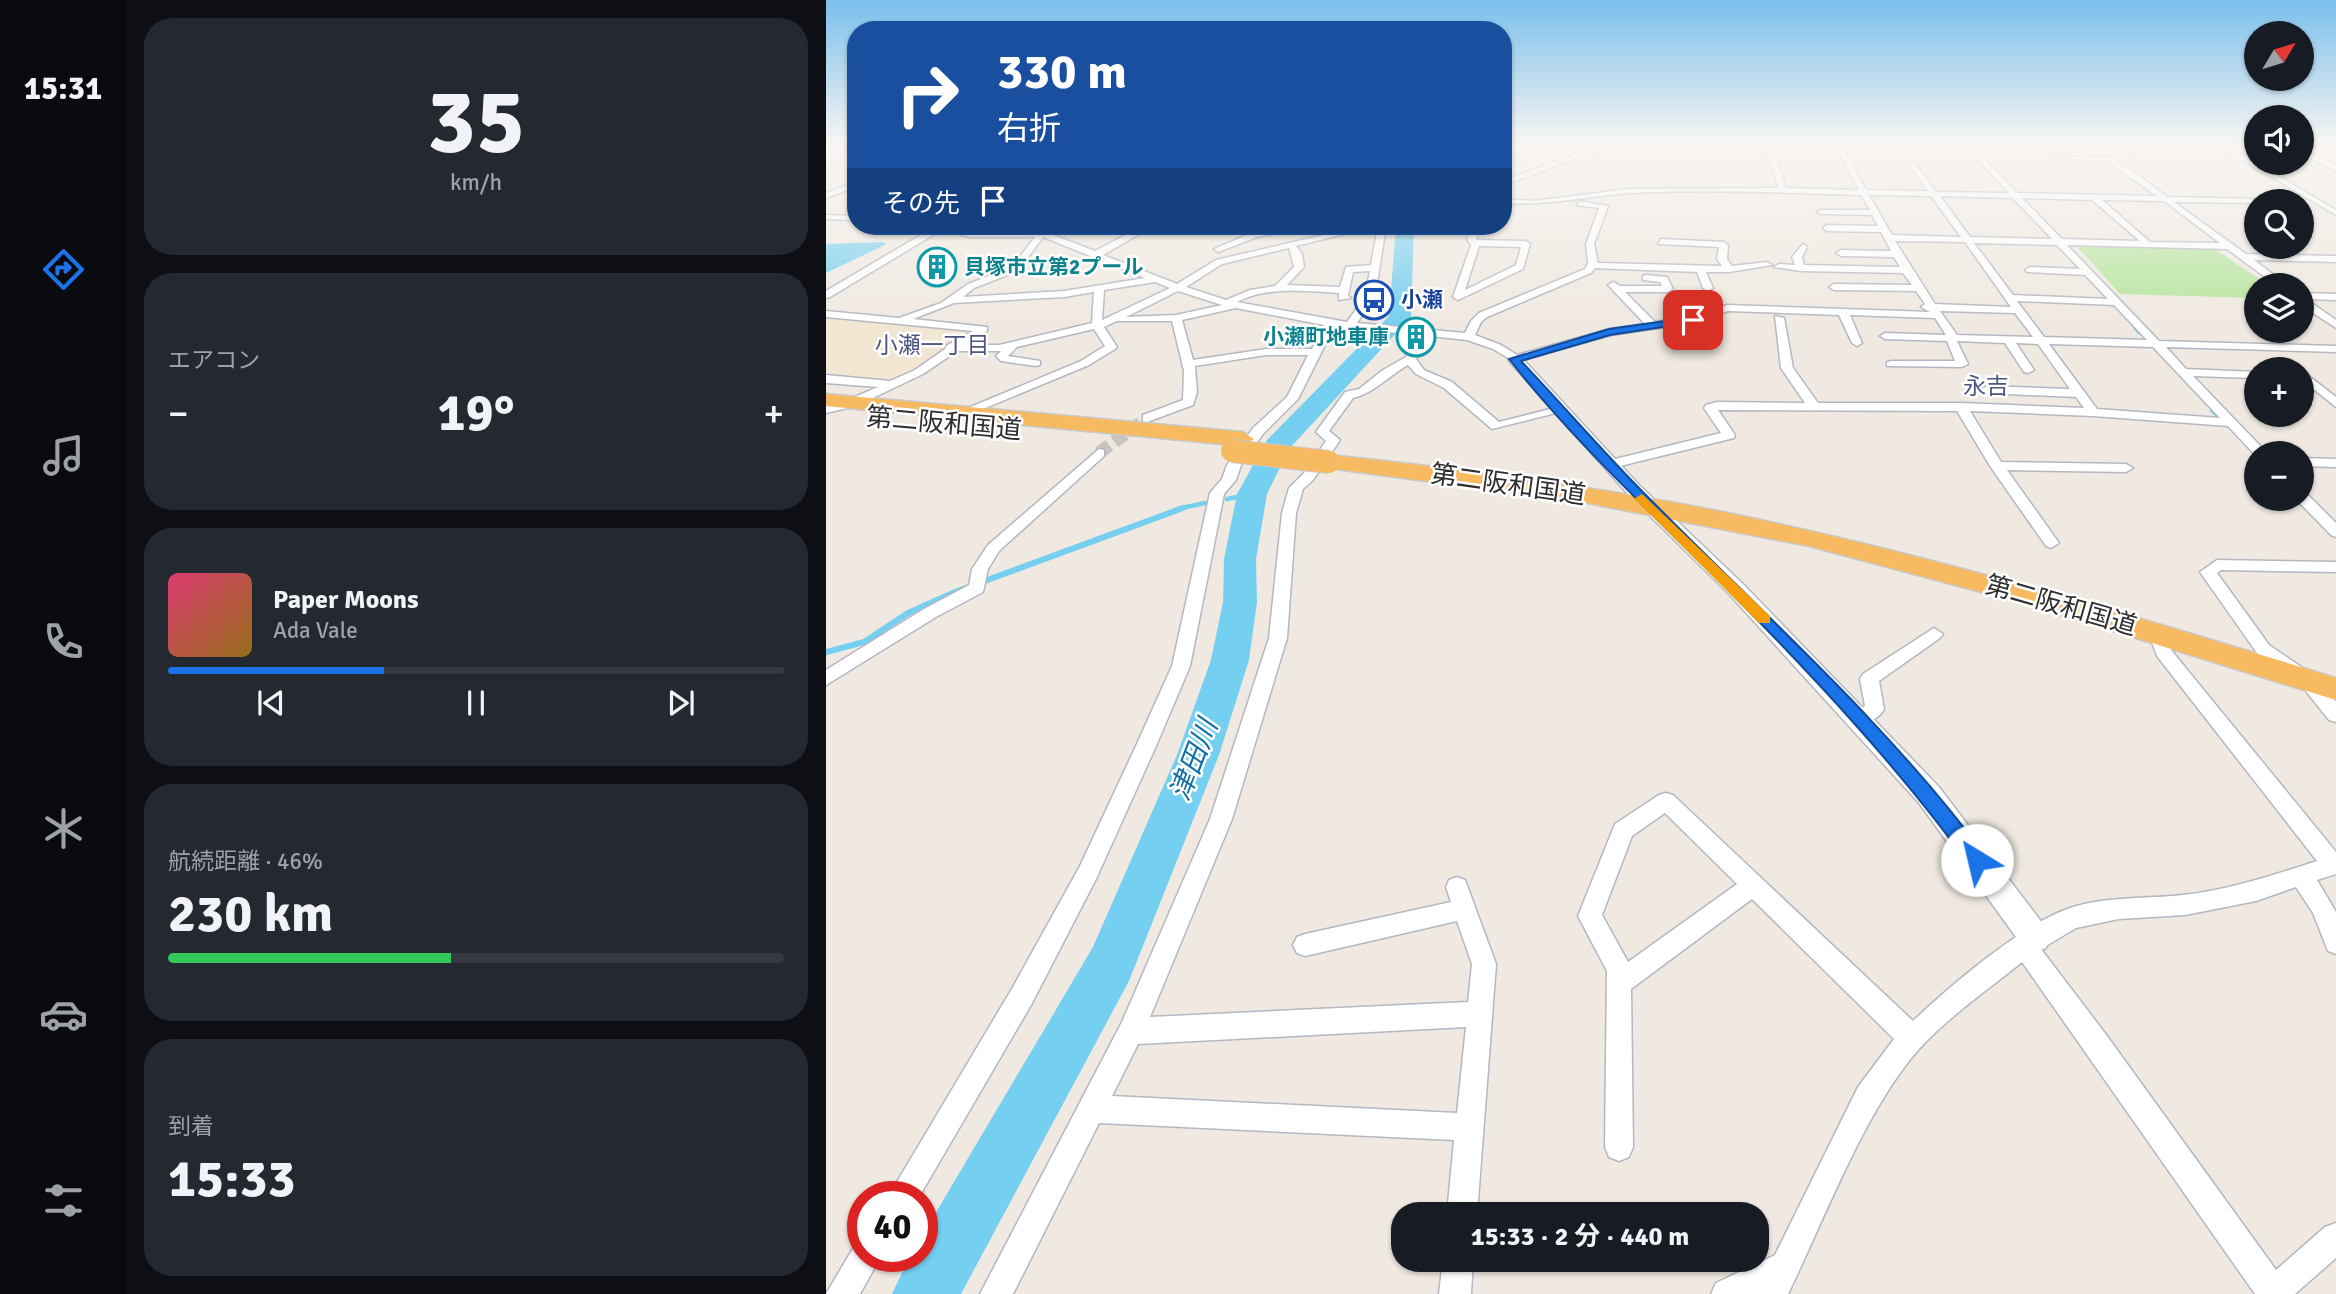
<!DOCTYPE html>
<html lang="ja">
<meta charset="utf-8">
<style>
body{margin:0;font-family:Signika,"Noto Sans JP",sans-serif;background:#242831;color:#f1f3f6;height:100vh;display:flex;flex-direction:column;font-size:26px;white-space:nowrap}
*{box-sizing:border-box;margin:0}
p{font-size:23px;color:#9ea1a6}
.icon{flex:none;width:38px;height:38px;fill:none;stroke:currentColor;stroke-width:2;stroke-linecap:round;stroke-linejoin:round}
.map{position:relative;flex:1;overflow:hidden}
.details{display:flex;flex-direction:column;gap:18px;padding:18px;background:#0d0f14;width:700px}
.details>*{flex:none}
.top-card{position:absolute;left:21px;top:21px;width:665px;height:214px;border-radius:28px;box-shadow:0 2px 5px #0004;background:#1a4fa0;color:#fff;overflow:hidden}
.needle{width:46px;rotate:52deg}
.controls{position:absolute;left:1418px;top:21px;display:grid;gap:14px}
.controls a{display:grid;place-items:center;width:70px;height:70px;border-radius:50%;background:#171b24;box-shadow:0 2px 5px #0004;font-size:35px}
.speed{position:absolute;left:21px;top:1181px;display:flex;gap:14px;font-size:35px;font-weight:700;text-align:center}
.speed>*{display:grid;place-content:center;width:91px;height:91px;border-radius:50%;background:#171b24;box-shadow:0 2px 5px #0004;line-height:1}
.speed .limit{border:10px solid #d22;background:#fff;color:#111}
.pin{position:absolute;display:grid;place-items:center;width:60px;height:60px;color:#fff;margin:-30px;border-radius:14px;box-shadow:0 4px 10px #0006}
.me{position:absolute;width:77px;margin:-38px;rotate:324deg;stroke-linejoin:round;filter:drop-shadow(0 0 5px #0008)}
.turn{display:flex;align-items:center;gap:24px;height:147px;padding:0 35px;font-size:32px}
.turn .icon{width:91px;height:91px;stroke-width:2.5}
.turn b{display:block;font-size:49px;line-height:60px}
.then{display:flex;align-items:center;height:66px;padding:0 35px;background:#0003;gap:14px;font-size:26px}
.big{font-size:52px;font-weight:700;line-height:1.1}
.details .tile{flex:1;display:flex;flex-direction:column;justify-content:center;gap:10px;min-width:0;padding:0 24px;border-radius:28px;background:#242831}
.details .dial{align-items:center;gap:0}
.dial b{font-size:91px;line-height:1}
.song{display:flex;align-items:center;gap:21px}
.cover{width:84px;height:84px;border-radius:10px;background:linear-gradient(135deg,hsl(340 70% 55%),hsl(40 70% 35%))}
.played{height:7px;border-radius:4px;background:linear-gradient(90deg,#1a73e8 35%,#363941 35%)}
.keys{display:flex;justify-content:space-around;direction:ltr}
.heat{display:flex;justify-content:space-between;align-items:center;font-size:38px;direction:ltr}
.charge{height:10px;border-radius:5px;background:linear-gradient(90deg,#34c759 46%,#363941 0)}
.trip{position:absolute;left:565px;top:1202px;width:378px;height:70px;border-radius:28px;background:#171b24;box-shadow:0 2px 5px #0004;font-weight:700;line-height:70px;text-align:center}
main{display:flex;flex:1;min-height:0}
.menu{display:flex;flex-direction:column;width:126px;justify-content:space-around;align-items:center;background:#090b0e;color:#9ea1a6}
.menu .icon{width:49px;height:49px}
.menu .selected{color:#1a73e8}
.menu b{font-size:32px;color:#f1f3f6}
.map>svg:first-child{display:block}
.education{fill:#f0e6d1}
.green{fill:#b6e59e}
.water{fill:#75cff0}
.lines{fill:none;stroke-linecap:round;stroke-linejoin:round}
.stream-far3{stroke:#75cff0;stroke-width:2.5}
.stream-far2{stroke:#75cff0;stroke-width:3.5}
.stream-far1{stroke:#75cff0;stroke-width:4.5}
.stream{stroke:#75cff0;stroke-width:6}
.river{fill:#75cff0;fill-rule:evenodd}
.minor-tunnel{stroke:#c8c4bd;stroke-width:13;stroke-dasharray:13 6;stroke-linecap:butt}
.minor-casing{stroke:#b4b7c1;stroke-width:3}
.tertiary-casing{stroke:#b4b7c1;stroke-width:3}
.trunk-casing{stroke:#c9c9c9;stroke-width:3}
.minor{fill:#fff;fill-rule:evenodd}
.tertiary{fill:#fff;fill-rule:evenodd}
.trunk{fill:#f8ba60;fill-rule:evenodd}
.trunk-bridge-casing{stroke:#c9c9c9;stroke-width:24;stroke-linecap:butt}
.trunk-bridge{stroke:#f8ba60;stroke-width:22}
.route{fill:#1a73e8;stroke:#114b97;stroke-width:2}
.slow{fill:#f59e0b}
.labels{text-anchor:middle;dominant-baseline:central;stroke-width:5;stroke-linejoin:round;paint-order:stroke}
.far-culture-label{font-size:21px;font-weight:bold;fill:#0d838f;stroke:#fff;text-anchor:start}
.far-transit-label{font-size:21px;font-weight:bold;fill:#164399;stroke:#fff;text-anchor:start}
.far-neighbourhood-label{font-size:23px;fill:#4d5680;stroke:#fff}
.street-label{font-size:26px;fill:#2e2e2e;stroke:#fff}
.water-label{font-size:28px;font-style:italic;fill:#0d6fa3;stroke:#fff}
</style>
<main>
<nav class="menu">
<b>15:31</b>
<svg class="icon selected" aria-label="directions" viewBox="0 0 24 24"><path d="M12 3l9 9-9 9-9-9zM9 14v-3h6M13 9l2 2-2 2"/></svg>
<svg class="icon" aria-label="music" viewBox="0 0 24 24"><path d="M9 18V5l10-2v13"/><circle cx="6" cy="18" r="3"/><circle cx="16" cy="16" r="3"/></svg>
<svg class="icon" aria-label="phone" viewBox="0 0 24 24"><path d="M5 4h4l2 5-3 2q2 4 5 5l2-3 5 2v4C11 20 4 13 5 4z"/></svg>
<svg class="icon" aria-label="climate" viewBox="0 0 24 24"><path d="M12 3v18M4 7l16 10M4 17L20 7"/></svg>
<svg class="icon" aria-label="car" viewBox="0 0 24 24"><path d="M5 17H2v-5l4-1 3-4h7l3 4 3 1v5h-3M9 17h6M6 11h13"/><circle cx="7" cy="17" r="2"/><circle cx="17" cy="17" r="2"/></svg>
<svg class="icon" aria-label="filters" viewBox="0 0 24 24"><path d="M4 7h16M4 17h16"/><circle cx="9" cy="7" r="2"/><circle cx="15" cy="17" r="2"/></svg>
</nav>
<section class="details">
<div class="tile dial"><b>35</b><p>km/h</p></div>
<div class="tile"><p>エアコン</p>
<div class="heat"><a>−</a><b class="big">19°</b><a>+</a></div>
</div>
<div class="tile">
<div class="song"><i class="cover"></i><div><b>Paper Moons</b><p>Ada Vale</p></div></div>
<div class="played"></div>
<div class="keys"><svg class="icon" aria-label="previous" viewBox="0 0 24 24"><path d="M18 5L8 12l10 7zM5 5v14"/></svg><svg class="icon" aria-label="pause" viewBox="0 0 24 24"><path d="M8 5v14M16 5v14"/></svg><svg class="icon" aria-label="next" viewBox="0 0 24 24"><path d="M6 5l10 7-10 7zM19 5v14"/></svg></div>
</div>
<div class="tile"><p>航続距離 · 46%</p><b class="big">230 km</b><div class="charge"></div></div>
<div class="tile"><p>到着</p><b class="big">15:33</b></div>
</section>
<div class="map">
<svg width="1510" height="1294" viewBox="0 0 1510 1294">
<rect width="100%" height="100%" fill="#efe9e1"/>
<path class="education" d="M0,315l145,15 2,3 -56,38 -33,10 -58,-5z"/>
<path class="green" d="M1250,245l140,5 52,35h-12v13l-136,-4z"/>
<path class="water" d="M57,242l4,2 -61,29v-29z"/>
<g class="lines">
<path class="stream-far3" d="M1015,145l4,6
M1022,157l3,6"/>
<path class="stream-far2" d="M1309,328l5,5"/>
<path class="stream-far1" d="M1386,410l9,9
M401,499l25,-5
M351,509l28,-6"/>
<path class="stream" d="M0,652l38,-10 44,-29 47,-21 228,-84"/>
<path class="river" d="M570,226h18l-3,91 -122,132 -22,45 -11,65 1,43 -8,58 -30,95 -90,226 -168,313h-69l18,-38h12v-20l171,-289 84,-192 34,-95 12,-58 1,-43 13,-65 30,-54 122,-124z"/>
<path class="minor-tunnel" d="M273,453l48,-35"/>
<defs>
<path id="minor" d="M677,145h91l-91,4z
M774,145h9l-106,41v-5z
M940,145h6l2,4 64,2 -3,-6h6l25,45 62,1 -33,-46h6l35,47 73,1 -45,-48h7l46,48 140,3 -51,-35 -61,-4h67l11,-6v-6h6l-1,8 -14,9 18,8 35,27 92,2 -3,4 -82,-1 72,52 90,2v6l-82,-2 33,25h-11l-49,-36 -160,-4 92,96 177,5v6l-170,-5 20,22 70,3 -1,6 -62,-2 74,77h-11v3l-28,-30 -135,-10 -123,-5 31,51 125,2 7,4 -7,4 -119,-2 52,73 -8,5 -5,-2 -56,-80 -33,-55 -239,-1 17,25 -1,3 -122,30 -7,-4 2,-3 114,-28 -17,-25 2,-3 11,-3 88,1 -24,-35 -6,-52 9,2 9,50 25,35h143l123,5 -8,-11 -93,-4 -2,-3 6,-4 83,3 -32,-45 -22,-1 18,27 -6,3 -4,-1 -19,-29 -48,-2 11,23 -6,3 -75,-1v-4l4,-1h64l-8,-20 -62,-2 -5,-3 5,-3 61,2 -11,-17 -85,-3 12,28 -5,3 -5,-3 -13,-28 -111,-4 -35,12 -82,12 -96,27 -22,-13 -26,-9 -37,-4 -14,23 8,11 28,12 47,40 63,-16 6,4 -76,19 -48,-41 -28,-14 -8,-9c-18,10 -34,28 -55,33l-24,33 11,9 -27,40 -10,9 -7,24 -9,125 -55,181 -82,198 318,-15 4,-38 -15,-43 -152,35 -8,-3 -4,-8 4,-8 8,-3 146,-32 -5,-15 3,-7 8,-3 8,3 31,84 -19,250h-30l7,-74 -355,-17 -86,171h-33l142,-272 88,-203 59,-181 13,-125 7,-25 14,-14 23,-33 -10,-9 29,-40 14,-3 24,-19 23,-13 14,-22 -86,-8 -36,72 -35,35 -22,31 -5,15 -12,14 -34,172 -34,80 -60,133 -65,126 -112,192h-31l125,-210 67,-121 56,-120 36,-80 38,-173 12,-14 5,-14 26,-37 34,-31 21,-42h-42l-71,11 2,26 -4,13 -46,17 -4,-1v-6l40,-15 1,-29 -12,-50h-55l-13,6 13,20 -2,2 -26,16 -123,51 -10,-3 125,-52 24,-15 -11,-17 -77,18 -9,9 32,5v4l-4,1 -35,-5 -5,-5 5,-5h-44l-34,23 -67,32 -30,7v-8l22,-5 30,-13 -52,-4v-8l64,6 25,-11 30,-21 1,-3 27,-15 -147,-14v-6l73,7 42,-15 27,-19 44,-17 23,-30h-66l-26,-8 -113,68 -4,1v-7l110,-65h13l20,5h60l-10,-5h11l65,25 48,-25h10l-50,29 74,29 39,-24 146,-34h14l-80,20 6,8 2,13 -17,18 53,2 6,-20 25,-2 7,-39h8l-11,71 -18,26 108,10 6,-12 8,-8 106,-44 3,-6 -2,-19 13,-36 -22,-3 3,-4 28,5 -14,38 4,19 124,3 -5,-7 2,-12 -61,-3 3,-5 63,3 4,3 -1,14 5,7 35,-4 5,3 -43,7h-23l7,16 -5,3 -5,-3 -6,-16 -102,-4 -4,5 -104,44 -6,5 -6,13 26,10 16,10 93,-26 35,-5 -37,-39 5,-3 7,4h42l-2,-4 -17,-2v-4l3,-1 21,2 6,12 -5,3h-43l30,30 36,-5 36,-12 203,7 -9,-5 4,-3 -9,-13 -82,-1 -5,-3 5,-3 78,1 -9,-12 -102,-2 -27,-4 5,-3 16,1 -3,-8 11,-13 4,3 -5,10 2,8 96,2 -6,-10 -53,-1 -5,-3 5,-3 50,1 -10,-19 -54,-1 -4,-3 4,-3 51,1 -6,-11 -51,-1 -4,-2 4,-2h49l-9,-15c-76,-2 -153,-6 -230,-2 -43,3 -84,13 -128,10v-4l31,2 95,-12 149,-1zM949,153l65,2 19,35 -73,-2zM1043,195l62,1 30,41 -69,-2zM1114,196l73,2 39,41 -82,-2zM1196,198l70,2 48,41 -78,-2zM1276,200l62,1 56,42 -70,-1zM217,237l102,41 -81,13 -101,6 11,-9 44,-17zM1069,241l70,1 46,65 -76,-3zM1148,243l83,2 23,24 -50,-2 -5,3 2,2 58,3 23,24 -95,-4zM463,248l5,19 -19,19 -25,4 -24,10 -40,-13 36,-23zM544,271l-5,26 -18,25 -110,-20c31,-16 69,-11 102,-9v7l12,-2 -3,-2 5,-24zM329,282l15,6 -68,32 2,-30zM352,291l44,14 -46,10 -50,2zM268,292l-2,31 -93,22h-32l20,-14v-4l-74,-8 41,-16 110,-6zM1191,301l97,4 33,35 -103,-3zM410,308l88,17 -12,24h-46l-73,11 -11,-40zM1114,311l75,2 18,24 -76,-2zM1223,344l104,3 67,71 -123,-9zM640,1027l-9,86 -345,-17 26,-52z
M1391,145h8l111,65v5z
M1425,145h5v3z
M1475,149l35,17v5l-35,-17z
M30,182v5l-30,11v-5z
M0,215l30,1v4l-30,-1z
M469,226h18l-56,11 -39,15 -4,-3 38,-16z
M645,226h8l-3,14 50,1 4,3 -7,25 -65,31 -5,-3 18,-52 -4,-6zM653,246l42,1 -5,18 -51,25z
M1475,293l35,1v6l-30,-1 30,21v8l-35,-23z
M1475,370l35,27v10l-35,-28z
M273,449l5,1v6l-105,95 -11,18 -5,23 -47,25 -110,68v-15l98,-61 45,-24 3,-16 16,-24z
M1475,458l35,1v8l-35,-1z
M1475,492l5,1 30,30v14l-5,-2 -35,-36h5z
M1391,560l119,2v10l-115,-2 -4,3 52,72 44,30 23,27v20l-7,-2 -28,-35 -44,-32 -57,-81z
M1108,628l9,6 -3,4 -61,43 5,28c-5,10 -21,18 -33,15l-3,-5 3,-5 14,-8 -5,-27 3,-5z
M1332,628l6,2 7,20 165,202v22l-19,6 19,32v42l-8,-3 -15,-38 -17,-26 -40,14 -71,14 -66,4 -43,9 -35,21 66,87 169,234 49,-43 11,-4v35l-41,36h-40l-233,-332c-38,31 -83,61 -113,99 -50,64 -85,159 -121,233h-77l5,-11 59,-28 83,-168 36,-48 -142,-140 -121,90 2,158 -4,10 -10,4 -10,-4 -4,-10 2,-176 -29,-55 37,-92 44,-29 7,-2 7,2 240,226c38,-36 106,-94 154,-112 37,-13 78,-10 116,-14 46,-5 90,-20 134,-34l-160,-205 -8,-22zM839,813l72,71 -109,78 -26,-47 30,-79z
M37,1242v14h18l-21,38h-34l29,-49z
M617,1260h30l-2,34h-32z"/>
<path id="tertiary" d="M689,355l5,1 119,129 104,99 196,203 107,141 4,10 -4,10 -11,4 -11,-4 -105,-145 -190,-209 -102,-101 -117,-131 -2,-3z"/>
<path id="trunk" d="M0,394l417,38 11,7 -11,7 -417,-40z
M503,455c135,14 270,32 404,59 204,43 404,102 603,164v22l-310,-96 -217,-58 -227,-44 -261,-35 -3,-5 3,-5z"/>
</defs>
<use href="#minor" class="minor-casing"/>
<use href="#tertiary" class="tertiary-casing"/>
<use href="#trunk" class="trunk-casing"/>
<use href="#minor" class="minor"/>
<use href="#tertiary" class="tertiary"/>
<use href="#trunk" class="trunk"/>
<defs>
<path id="trunk-bridge" d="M406,451l97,11"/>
</defs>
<use href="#trunk-bridge" class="trunk-bridge-casing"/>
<use href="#trunk-bridge" class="trunk-bridge"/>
</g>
<linearGradient id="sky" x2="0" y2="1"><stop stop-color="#7abfeb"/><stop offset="0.44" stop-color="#f8f5f2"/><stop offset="1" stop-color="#f8f5f2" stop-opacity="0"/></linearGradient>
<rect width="1510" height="326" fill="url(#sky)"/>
<path class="route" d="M867,317l3,5 -86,13 -89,26c39,41 76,84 116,125 118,121 246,232 347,368l3,6 -3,6 -7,2 -7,-2c-70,-97 -157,-190 -241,-275 -75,-76 -154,-148 -220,-232l100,-30z"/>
<path class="slow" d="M816,494l128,122v7h-11l-122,-122 -2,-3z"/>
<defs>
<symbol id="building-ring" viewBox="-11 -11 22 22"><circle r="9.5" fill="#fff" stroke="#0f9aa8" stroke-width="1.5"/><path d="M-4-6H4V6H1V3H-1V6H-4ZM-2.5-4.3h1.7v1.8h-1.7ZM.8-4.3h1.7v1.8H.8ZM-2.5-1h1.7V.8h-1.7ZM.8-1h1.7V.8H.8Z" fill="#0f9aa8"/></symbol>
<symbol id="bus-ring" viewBox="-11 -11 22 22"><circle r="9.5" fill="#fff" stroke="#1a4fb4" stroke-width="1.5"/><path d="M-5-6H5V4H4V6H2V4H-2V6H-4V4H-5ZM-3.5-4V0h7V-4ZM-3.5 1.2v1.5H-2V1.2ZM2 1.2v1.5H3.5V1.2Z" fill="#1a4fb4"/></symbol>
</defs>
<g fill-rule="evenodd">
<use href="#building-ring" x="89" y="245" width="44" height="44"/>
<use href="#bus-ring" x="526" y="278" width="44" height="44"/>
<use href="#building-ring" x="568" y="315" width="44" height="44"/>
</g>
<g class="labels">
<g class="far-culture-label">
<text x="138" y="267">貝塚市立第2プール</text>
<text x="563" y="337" text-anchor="end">小瀬町地車庫</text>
</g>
<g class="far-transit-label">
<text x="575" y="300">小瀬</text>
</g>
<g class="far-neighbourhood-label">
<text x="106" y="345">小瀬一丁目</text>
<text x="1160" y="386">永吉</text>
</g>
<g class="street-label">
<text transform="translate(118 424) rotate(5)">第二阪和国道</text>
<text transform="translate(682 485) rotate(8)">第二阪和国道</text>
<text transform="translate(1235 606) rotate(16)">第二阪和国道</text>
</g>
<g class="water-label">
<text transform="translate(368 760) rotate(-69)">津田川</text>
</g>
</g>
</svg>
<div class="controls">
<a><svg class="needle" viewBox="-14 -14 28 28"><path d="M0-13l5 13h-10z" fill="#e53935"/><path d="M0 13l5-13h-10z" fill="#9ea1a6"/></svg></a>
<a><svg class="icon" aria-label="sound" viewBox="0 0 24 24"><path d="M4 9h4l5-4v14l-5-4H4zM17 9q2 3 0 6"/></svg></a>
<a><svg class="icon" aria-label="search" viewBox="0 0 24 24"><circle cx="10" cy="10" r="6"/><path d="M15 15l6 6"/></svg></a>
<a><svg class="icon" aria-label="layers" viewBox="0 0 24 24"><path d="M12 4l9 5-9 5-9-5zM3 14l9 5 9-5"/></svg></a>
<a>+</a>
<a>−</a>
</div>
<div class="speed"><div class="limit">40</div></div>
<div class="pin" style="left:867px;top:320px;background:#d93025"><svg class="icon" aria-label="arrive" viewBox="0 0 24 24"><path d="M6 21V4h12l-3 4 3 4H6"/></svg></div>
<svg class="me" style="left:1151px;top:860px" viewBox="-20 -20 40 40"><circle r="19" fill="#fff"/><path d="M0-13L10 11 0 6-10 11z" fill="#1a73e8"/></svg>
<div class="trip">15:33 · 2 分 · 440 m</div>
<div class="top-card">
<div class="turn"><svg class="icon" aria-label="right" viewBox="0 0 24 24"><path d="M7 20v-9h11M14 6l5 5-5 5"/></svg><div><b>330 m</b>右折</div></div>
<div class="then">その先<svg class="icon" aria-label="arrive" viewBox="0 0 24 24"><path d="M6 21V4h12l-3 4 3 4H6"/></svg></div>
</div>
</div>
</main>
